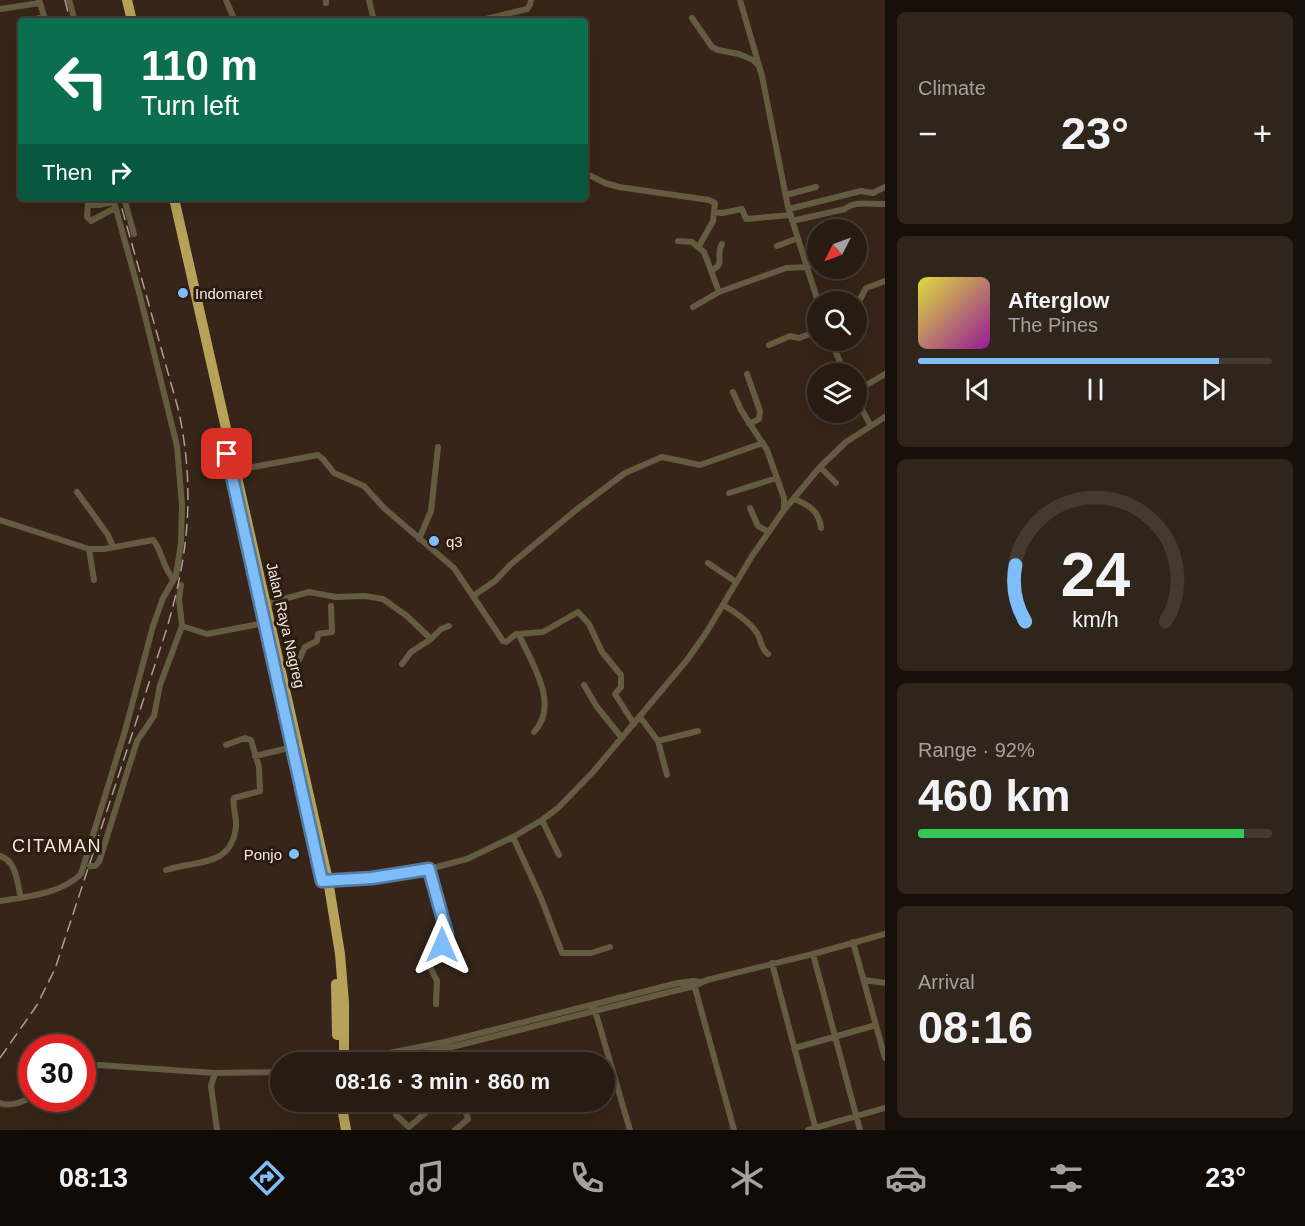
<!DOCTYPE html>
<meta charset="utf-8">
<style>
body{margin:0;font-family:Arial,sans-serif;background:#30251b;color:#f1f3f6;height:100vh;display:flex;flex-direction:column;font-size:22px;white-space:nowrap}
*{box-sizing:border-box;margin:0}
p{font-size:20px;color:#a5a19f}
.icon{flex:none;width:33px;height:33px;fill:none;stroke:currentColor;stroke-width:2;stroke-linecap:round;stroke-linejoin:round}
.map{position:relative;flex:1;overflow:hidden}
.drawer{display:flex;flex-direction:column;gap:12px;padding:12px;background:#160f0a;width:420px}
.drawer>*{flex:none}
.banner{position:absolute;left:18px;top:18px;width:570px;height:183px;border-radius:6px;box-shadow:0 6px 24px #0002,0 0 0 2px #443a32;background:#0b6e4f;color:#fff;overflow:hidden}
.needle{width:39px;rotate:228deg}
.tools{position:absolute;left:807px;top:219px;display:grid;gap:12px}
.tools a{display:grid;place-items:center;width:60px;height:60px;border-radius:50%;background:#281c12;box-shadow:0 6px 24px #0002,0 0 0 2px #443a32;font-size:30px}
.speed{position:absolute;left:18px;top:1034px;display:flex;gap:12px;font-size:30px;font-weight:700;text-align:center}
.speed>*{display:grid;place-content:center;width:78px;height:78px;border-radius:50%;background:#281c12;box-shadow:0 6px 24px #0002,0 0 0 2px #443a32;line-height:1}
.speed .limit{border:9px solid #d22;background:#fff;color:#111}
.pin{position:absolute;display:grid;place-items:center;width:51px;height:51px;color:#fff;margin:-26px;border-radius:12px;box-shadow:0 3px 9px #0006}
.me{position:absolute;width:66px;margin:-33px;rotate:0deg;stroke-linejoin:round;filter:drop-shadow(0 0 4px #0008)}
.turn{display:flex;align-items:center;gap:21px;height:126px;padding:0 24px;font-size:27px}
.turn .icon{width:78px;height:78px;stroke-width:2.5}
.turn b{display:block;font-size:42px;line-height:51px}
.then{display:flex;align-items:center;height:57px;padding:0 24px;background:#0003;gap:12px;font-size:22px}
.big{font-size:45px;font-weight:600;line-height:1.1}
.drawer .tile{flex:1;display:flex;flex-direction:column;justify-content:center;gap:9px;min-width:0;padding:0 21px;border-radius:9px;background:#30251b}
.drawer .dial{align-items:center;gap:0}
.dial svg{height:156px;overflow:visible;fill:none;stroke:#443a32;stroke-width:7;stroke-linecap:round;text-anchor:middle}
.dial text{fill:#f1f3f6;stroke:none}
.song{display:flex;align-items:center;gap:18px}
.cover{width:72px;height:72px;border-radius:9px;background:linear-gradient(135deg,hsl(60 70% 55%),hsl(300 70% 35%))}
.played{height:6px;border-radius:3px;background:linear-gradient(90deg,#7fbdfa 85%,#443a32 85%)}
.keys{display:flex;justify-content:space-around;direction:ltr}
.heat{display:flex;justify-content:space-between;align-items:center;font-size:33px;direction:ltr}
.charge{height:9px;border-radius:4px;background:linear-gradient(90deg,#34c759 92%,#443a32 0)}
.trip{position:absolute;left:270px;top:1052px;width:345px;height:60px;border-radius:30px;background:#281c12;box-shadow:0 6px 24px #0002,0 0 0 2px #443a32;font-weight:600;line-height:60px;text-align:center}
.tabs{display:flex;height:96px;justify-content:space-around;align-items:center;background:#100b07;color:#a5a19f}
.tabs .icon{width:42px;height:42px}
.tabs .active{color:#7fbdfa}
.tabs b{font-size:27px;color:#f1f3f6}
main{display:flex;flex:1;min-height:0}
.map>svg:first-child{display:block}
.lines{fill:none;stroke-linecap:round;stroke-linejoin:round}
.street{stroke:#645c40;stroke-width:6}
.highway{stroke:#b6a259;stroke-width:10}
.rail{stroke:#ab9e93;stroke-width:1.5;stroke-dasharray:12 6;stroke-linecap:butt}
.route-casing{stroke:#537ba2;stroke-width:15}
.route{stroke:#7fbdfa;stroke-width:10}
.poi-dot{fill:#7fbdfa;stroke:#2c1c0f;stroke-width:2}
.labels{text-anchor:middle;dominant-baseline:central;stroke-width:6;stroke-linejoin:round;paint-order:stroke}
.poi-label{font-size:15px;fill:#f2e7de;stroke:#2c1c0f;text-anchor:start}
.street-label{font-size:15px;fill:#f2e7de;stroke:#2c1c0f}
.quarter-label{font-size:18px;letter-spacing:1.5px;fill:#f2e7de;stroke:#2c1c0f}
</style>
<main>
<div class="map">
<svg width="885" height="1130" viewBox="0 0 885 1130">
<rect width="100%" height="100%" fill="#362518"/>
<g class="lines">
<path class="street" d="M69,0l6,21
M226,0l9,21
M326,0v3
M369,0l5,21
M740,0l22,76 26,131 30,95
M0,9l40,-6 -1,-3
M692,18l20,29 6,3 21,4 14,6 6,6
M30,21l14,-5 -4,-13
M478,21l49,-12 3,-4 1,-5
M585,173l20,10 14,4 90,13 6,3 -1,9 8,1 20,-4 4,10 45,-4
M786,195l30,-8
M87,198l1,7h11l14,-3
M124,198l10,36
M88,205l-1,12 4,4 24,-13
M789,209l72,-18 12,2 12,-6
M792,221l53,-12c11,-9 27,-4 40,-5
M678,241l14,1 12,10 15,40
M699,246l14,-25 1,-9
M777,246l21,-8
M712,270c14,-6 3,-14 10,-26
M693,307l26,-15 67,-24 22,-1
M856,307l10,-19 19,-7
M831,340l14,34
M769,345l21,-9 9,2 19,-7
M747,374l13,37 -1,8 -10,5
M856,391l29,-17
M733,392l8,18 26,40 17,48v11
M856,399l15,27
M820,467l16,16
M232,471l86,-16 5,4 11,14 30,13 20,22 70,60 49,73 3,1 10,-8 3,1c13,28 41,70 15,97
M77,492l31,43 5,12
M729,493l48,-15
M795,499c15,7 24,12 26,29
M750,508l8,18 11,6
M0,520l89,29h15l49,-9c9,10 9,26 20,39
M419,539l12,-28 7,-64
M89,549l5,31
M708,563l28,19
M473,596l22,-15 15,-16 66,-55 49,-37 37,-16 38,8 63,-22
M266,604l43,-12 27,5 29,-1 18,3 24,17 24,23 10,-10 8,-3
M723,605c12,7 26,16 34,28 5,8 3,15 11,21
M182,626l25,8 63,-12
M518,634l25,-2 35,-20 11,12 13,28 19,23v12l-6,7 19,30
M402,664l9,-12 20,-13
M280,667l19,-7 6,-13 12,-6 1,-7 14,-2 -1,-26
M584,685l13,22 25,31
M640,717l18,24 40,-10
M658,741l9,34
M255,756l38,-9
M542,820l17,35
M513,837l28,61 21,55h29l19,-6
M0,856c17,5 17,27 21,42
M90,866h5l4,-4 38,-121 17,-25 6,-31 22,-59 -3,-27 2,-14
M429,869l18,68 -16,21v11l6,12 -1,23
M166,870c30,-10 66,-2 70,-44 1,-9 -4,-19 -2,-28l26,-7 -1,-24 -8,-27 -6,-2 -19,7
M322,881l50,-3 57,-9 38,-10 46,-22 29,-17 16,-12 35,-36 94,-112 19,-27 46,-77 32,-46 36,-43 26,-25 39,-25
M0,901c26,-4 61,-7 81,-27l44,-143 28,-105 10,-28 13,-22 5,-33 1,-38 -5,-59 -37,-150 -27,-98
M853,942l32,116
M813,954l47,176
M772,963l44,167
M864,980l21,3
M694,984l40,146
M594,1007l36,123
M795,1048l81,-23
M442,1049l5,13
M343,1062l102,-20 233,-59 15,-2 8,1
M380,1062l76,-16 238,-60 13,-6 106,-26 72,-20
M82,1071l16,-6 117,8 65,-1
M215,1073l-4,13 6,44
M0,1103c12,4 21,-1 32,-6
M396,1115l13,12 30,-26
M455,1130l13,-11 -6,-18
M808,1130l77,-22"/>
<path class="highway" d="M127,0l5,21
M174,198l154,682 12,74 4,49v59
M336,984l1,51
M341,1101l5,29"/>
<path class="rail" d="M65,0l5,21
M0,1058l37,-53 18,-36 111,-338c23,-77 29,-140 13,-219l-60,-214"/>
</g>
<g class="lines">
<defs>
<path id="route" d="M227,454l95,427 50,-3 57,-9 18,65 -1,6 -4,5"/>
</defs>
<use href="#route" class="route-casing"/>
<use href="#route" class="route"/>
</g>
<g class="poi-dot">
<circle cx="183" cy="293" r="6"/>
<circle cx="434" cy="541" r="6"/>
<circle cx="294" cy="854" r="6"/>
</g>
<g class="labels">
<g class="poi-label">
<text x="195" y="293">Indomaret</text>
<text x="446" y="541">q3</text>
<text x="282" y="854" text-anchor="end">Ponjo</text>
</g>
<g class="street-label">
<text transform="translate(286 625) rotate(77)">Jalan Raya Nagreg</text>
</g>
<g class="quarter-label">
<text x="57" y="846">CITAMAN</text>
</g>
</g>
</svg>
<div class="tools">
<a><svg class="needle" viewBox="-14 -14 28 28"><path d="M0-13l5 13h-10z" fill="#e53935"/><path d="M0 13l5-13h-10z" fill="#a5a19f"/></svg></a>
<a><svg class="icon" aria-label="search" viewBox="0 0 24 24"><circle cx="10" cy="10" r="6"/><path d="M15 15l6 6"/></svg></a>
<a><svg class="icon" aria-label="layers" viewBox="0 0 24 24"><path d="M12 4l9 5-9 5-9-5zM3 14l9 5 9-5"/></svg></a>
</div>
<div class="speed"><div class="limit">30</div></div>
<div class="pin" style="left:227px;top:454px;background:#d93025"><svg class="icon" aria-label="arrive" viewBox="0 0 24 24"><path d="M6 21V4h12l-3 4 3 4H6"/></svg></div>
<svg class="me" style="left:442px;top:945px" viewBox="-20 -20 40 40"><path d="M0-17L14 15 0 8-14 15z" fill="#7fbdfa" stroke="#fff" stroke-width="4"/></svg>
<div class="trip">08:16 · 3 min · 860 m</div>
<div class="banner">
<div class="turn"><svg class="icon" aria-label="left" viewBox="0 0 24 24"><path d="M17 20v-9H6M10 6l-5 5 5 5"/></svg><div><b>110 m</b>Turn left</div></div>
<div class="then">Then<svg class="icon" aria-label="right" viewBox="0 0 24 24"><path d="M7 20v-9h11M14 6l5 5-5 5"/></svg></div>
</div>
</div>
<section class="drawer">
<div class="tile"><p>Climate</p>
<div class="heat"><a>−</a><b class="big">23°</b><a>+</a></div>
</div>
<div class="tile">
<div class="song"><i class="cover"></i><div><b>Afterglow</b><p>The Pines</p></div></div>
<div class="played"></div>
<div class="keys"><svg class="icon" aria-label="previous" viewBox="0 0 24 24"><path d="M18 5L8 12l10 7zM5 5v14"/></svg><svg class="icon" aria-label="pause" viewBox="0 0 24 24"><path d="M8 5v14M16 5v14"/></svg><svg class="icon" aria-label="next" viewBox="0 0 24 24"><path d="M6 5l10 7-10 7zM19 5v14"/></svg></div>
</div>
<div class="tile dial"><svg viewBox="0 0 100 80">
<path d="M14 69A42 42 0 1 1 86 69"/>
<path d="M14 69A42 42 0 0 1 9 40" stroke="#7fbdfa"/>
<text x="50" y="56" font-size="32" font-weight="700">24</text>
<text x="50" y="72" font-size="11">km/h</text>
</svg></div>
<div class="tile"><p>Range · 92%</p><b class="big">460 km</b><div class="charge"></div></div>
<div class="tile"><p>Arrival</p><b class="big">08:16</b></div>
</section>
</main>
<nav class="tabs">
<b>08:13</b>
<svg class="icon active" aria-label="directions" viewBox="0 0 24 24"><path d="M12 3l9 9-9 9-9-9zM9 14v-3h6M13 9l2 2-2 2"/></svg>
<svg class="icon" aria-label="music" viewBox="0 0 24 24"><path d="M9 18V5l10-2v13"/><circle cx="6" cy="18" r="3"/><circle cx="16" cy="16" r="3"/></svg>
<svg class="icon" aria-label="phone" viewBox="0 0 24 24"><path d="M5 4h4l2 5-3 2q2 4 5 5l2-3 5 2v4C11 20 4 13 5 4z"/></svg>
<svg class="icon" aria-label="climate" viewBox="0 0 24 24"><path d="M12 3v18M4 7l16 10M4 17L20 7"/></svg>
<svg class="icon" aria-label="car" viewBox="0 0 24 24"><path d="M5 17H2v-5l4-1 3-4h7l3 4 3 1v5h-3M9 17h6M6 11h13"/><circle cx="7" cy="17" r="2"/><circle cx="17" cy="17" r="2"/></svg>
<svg class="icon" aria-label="filters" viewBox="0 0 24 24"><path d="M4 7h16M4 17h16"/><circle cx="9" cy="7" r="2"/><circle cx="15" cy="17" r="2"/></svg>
<b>23°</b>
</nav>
